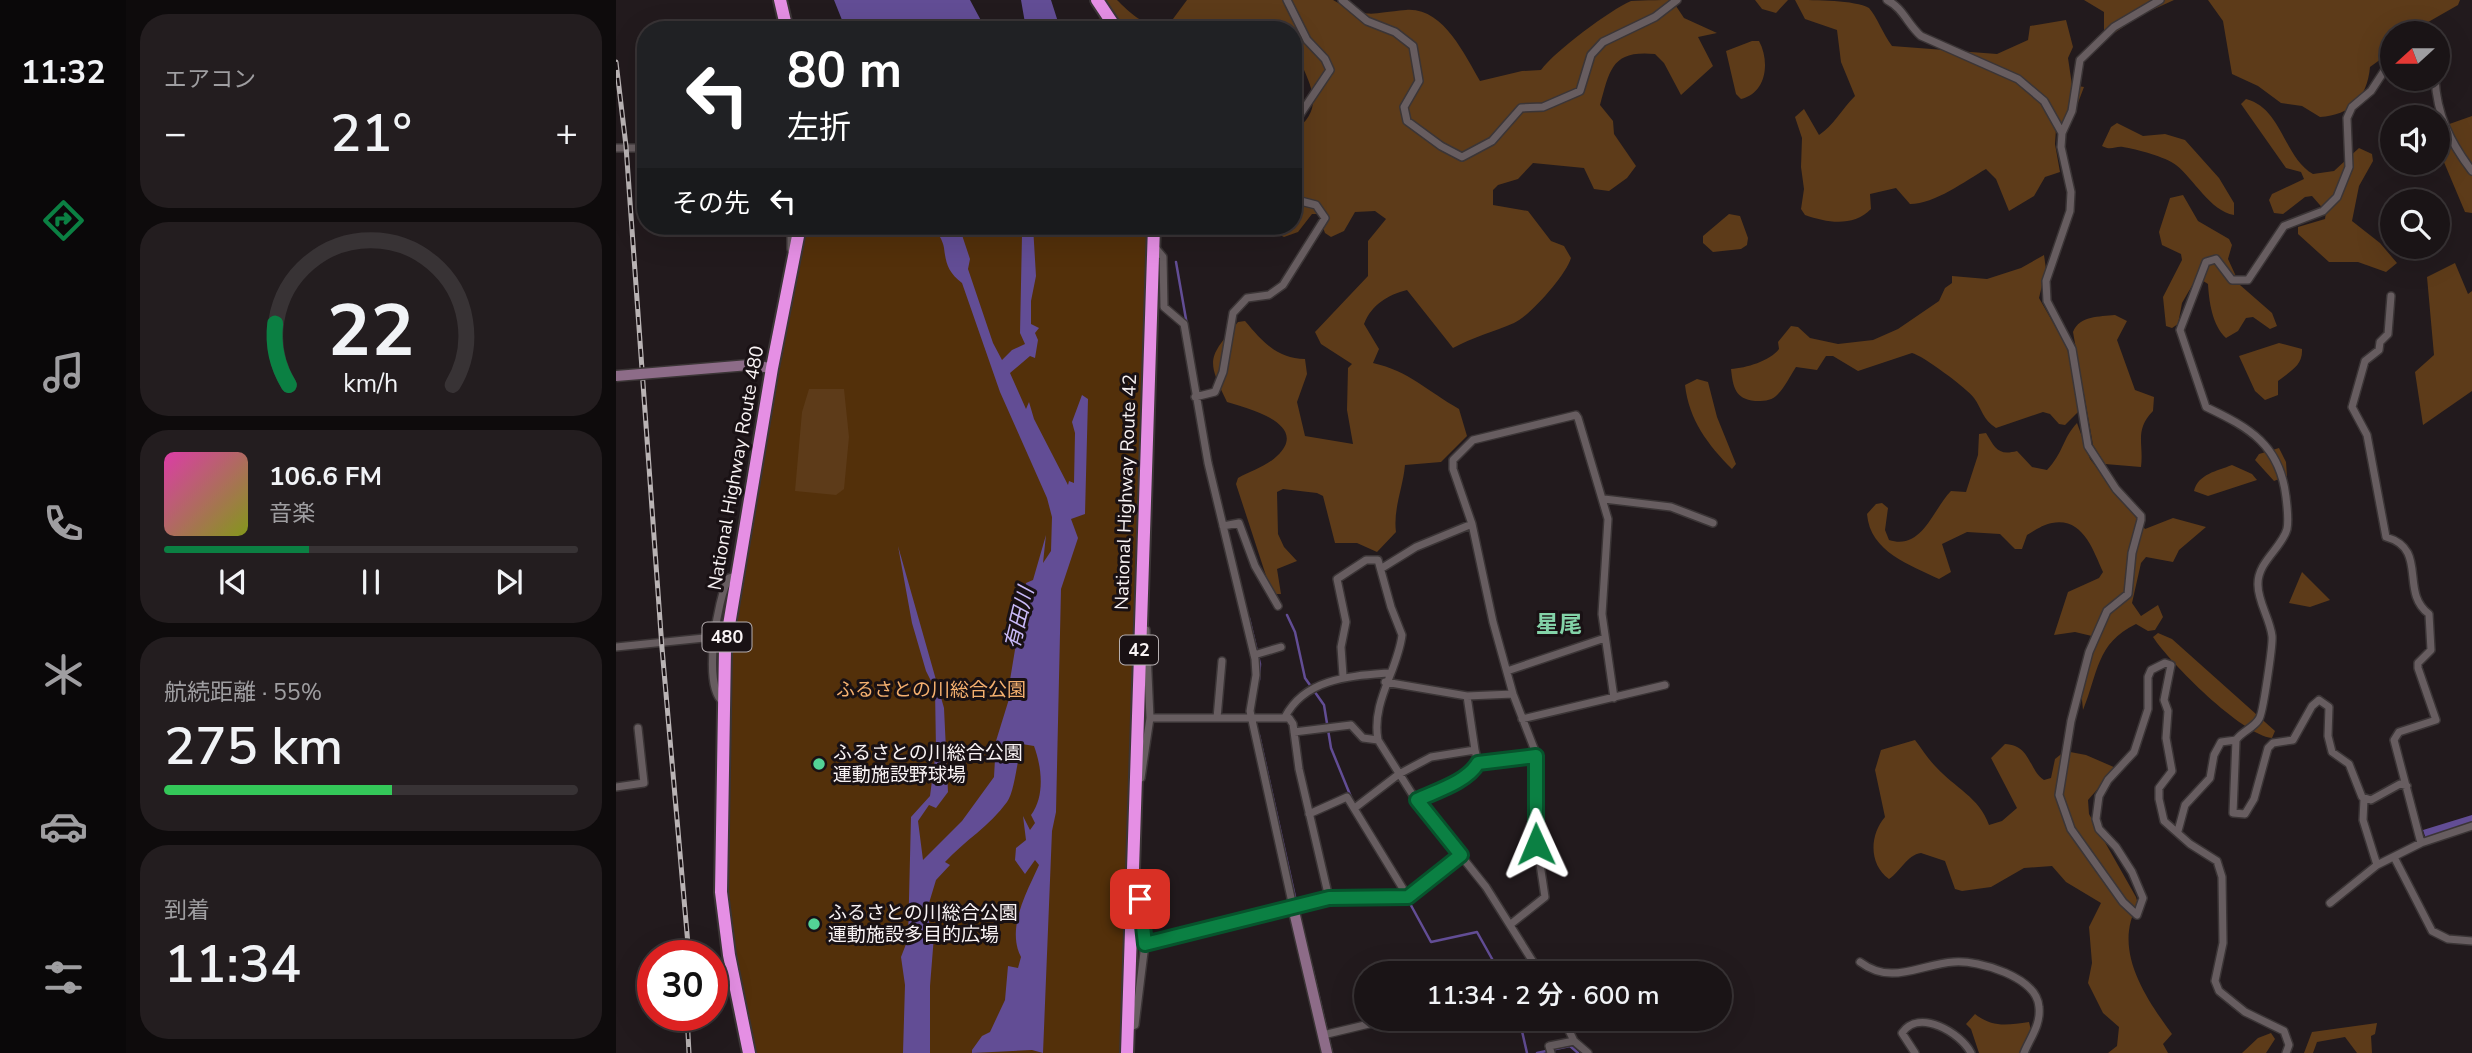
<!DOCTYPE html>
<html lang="ja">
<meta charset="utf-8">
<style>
body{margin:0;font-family:"Nunito Sans","Noto Sans JP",sans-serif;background:#231d1f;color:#f1f3f6;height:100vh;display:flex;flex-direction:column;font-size:26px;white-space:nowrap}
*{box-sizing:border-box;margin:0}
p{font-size:23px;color:#9f9ea1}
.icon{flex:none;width:38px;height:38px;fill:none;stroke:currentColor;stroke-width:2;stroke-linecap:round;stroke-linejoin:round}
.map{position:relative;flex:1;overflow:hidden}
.side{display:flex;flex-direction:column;gap:14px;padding:14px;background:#0e0b0c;width:490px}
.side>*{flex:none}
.top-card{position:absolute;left:21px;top:21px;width:665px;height:214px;border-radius:28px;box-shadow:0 7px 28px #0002,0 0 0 2px #383335;background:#202124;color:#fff;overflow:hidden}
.needle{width:46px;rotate:249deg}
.fabs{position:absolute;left:1764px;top:21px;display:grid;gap:14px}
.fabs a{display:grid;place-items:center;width:70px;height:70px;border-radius:50%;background:#1a1416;box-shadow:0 7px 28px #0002,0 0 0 2px #383335;font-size:35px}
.speed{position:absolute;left:21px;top:940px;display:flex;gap:14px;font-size:35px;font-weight:700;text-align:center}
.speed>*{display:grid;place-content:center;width:91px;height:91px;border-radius:50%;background:#1a1416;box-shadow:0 7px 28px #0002,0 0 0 2px #383335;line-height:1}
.speed .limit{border:10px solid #d22;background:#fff;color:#111}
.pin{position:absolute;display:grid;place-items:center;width:60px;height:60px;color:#fff;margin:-30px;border-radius:14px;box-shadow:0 4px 10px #0006}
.me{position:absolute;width:77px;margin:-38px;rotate:359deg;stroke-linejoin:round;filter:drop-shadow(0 0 5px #0008)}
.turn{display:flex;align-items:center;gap:24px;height:147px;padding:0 35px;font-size:32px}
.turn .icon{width:91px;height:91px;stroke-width:2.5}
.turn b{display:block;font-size:49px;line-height:60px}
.then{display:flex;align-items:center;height:66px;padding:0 35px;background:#0003;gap:14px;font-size:26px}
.big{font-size:52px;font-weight:600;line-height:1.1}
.side .tile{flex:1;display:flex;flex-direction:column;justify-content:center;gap:10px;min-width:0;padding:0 24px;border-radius:28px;background:#231d1f}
.side .dial{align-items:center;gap:0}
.dial svg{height:182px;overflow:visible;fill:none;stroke:#383335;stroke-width:7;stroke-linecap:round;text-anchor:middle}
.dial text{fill:#f1f3f6;stroke:none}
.song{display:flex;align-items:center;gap:21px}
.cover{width:84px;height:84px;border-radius:10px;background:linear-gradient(135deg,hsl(320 70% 55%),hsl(70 70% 35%))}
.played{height:7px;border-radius:4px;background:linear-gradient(90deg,#0b8043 35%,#383335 35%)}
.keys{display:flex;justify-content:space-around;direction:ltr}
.heat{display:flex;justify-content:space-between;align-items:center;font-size:38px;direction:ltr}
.charge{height:10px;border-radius:5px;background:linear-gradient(90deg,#34c759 55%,#383335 0)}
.trip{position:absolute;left:738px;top:961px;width:378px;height:70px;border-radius:35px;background:#1a1416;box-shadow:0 7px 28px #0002,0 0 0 2px #383335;font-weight:600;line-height:70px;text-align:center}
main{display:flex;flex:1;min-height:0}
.menu{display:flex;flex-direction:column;width:126px;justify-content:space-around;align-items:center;background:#0a0809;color:#9f9ea1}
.menu .icon{width:49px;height:49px}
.menu .selected{color:#0b8043}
.menu b{font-size:32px;color:#f1f3f6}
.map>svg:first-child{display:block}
.green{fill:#53300a}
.forest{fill:#5d3b19}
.water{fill:#624d95}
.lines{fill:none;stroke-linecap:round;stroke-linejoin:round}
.stream{stroke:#624d95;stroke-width:2.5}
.street-casing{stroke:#3b3536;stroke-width:10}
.secondary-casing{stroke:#3b3536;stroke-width:13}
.highway-casing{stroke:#3b3536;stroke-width:16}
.street{stroke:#675d60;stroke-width:7}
.secondary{stroke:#8d6c88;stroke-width:10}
.highway{stroke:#e58fe4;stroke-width:12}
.rail-casing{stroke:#b9b3b4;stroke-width:5}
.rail{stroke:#191114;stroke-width:2.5;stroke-dasharray:8;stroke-linecap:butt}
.secondary-bridge-casing{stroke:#3b3536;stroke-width:13;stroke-linecap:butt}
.secondary-bridge{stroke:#8d6c88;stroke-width:10}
.route-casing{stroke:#07532c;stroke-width:18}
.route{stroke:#0b8043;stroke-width:12}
.poi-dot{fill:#53d396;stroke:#191114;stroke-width:2.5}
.labels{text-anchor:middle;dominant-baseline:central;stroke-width:6;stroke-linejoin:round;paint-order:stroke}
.shield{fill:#191114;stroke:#b6afb1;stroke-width:2}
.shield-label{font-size:18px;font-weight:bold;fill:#f9f3f4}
.street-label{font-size:19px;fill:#f9f3f4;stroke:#191114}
.park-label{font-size:19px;fill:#f5b06f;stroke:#191114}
.poi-label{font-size:19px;fill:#f9f3f4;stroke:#191114;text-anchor:start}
.water-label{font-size:21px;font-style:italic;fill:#c9baf8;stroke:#191114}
.quarter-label{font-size:23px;font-weight:bold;fill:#83d3a8;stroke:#191114}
</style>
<main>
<nav class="menu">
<b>11:32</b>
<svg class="icon selected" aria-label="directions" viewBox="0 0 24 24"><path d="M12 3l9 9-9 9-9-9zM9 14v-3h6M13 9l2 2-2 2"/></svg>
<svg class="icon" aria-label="music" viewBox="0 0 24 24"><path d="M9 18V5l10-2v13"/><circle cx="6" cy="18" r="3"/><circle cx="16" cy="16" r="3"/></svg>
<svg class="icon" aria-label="phone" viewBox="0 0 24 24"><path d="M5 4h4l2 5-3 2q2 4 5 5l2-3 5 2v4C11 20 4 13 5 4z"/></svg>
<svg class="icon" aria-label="climate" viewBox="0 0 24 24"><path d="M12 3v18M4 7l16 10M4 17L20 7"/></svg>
<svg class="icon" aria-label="car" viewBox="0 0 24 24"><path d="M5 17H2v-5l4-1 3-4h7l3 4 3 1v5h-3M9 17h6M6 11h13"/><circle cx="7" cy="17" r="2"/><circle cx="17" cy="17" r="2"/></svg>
<svg class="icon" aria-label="filters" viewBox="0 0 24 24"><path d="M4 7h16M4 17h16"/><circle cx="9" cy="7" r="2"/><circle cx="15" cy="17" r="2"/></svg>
</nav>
<section class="side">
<div class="tile"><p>エアコン</p>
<div class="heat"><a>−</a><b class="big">21°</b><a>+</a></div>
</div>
<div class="tile dial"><svg viewBox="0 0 100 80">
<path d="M14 69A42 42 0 1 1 86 69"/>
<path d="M14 69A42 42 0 0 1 8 42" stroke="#0b8043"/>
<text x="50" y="56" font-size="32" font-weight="700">22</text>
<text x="50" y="72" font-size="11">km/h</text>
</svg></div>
<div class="tile">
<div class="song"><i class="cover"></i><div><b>106.6 FM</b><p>音楽</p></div></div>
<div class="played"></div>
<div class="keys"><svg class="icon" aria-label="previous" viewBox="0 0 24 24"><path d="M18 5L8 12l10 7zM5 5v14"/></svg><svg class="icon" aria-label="pause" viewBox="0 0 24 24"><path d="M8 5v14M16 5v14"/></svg><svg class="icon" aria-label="next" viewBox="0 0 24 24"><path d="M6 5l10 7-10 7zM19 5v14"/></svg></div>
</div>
<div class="tile"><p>航続距離 · 55%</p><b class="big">275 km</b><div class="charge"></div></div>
<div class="tile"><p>到着</p><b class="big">11:34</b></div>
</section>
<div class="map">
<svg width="1856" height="1053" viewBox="0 0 1856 1053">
<rect width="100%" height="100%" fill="#221a1d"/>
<path class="green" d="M487,18l6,12h-69z
M188,226h345l-24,827h-372l-11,-49 -17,-114 1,-158 7,-119z"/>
<path class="forest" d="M486,0h15c13,13 30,29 50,27l20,-27h146c37,20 35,13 73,10 37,-3 58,44 74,71l42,-10 19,-1c14,-19 69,-60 90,-69 13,-1 35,-1 49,-1l-4,6 8,12 33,15 -19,4 15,29 -32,29 -17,-32 -9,-9c-43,-4 -45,15 -55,51l13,16 1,13 22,32 -9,12 -18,13 -15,-2 -10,-21 -51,-5 -15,16 -20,6 -5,5v15l35,6 23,30 13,5 7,12c-5,17 -41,58 -57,65 -21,9 -41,14 -61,25l-46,-58c-19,5 -35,14 -43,34l15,25 -6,14c36,8 54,28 86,46l8,27 -26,26 -36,3c-2,23 -12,44 -9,67l-19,20 -20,-9h-22l-12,-47 -6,-3 -34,-4 -6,3 1,42 6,13 13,14 -20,8 4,25h-9l-36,-110 2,-6c12,-7 29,-12 39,-22 34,-32 -30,-48 -50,-54 -21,-43 -19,-44 11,-80l7,-1c17,20 32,38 60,38l2,15 -10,28 8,34 48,8 -6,-34 1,-42 4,-4 -31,-20 -6,-12 53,-56v-35l18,-22 -11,-8 -20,1 -11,19 -13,6 -6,-4 -7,-19h-6l-14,18 -14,5 -22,-11h31v-94c45,-32 0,-61 0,-102h-168z
M1139,0h33l-12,13 -14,-4z
M1179,0c20,0 60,0 74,8 8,9 14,26 23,38l105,8 31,-14 2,-14 36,-6 7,27 -5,11 4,27 12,2 -8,21 -20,21 -1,15 5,28 -15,5 -11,19 -25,15 -13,-32 -10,-10c-21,12 -51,35 -76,35l-14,-16 -26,6 1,15c-18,18 -43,14 -66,6l-4,-6 3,-20 -3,-22 1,-29 -7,-21 9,-8 15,26c14,-9 23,-26 36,-39l-14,-34 -4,-32 -32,-11z
M1468,0h90l-33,15 -37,25v-28z
M1592,0h252l-2,5 -49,28h-17v18l-22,16c-3,31 -19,48 -50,50l-18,-11 -21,-3 -23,-17 -26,-12 -9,-53z
M1136,41h7c11,20 8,52 -18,58l-5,-5 -10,-43z
M1630,99c36,9 38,59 67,75l21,-3 25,-23 13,6 1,7 -14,25 -7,35 28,22 17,20 -11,9 -28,-10h-29l-31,-28v-7l27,-8 1,-7 -14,-16 -7,1 -22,17 -9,-1 -5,-13 3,-6 32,-15 -3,-7 -15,-4 -45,-64z
M1856,116v97l-7,-1 -27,-64v-20z
M1501,123l26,13 22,-2 20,6 34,38 15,25v12c-24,-4 -40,-36 -58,-50 -10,-8 -40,-16 -53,-18 -8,-1 -12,4 -21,-1l9,-19z
M1567,195l15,26 31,18 3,6 -4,14 12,26 32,28 5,13 -7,3 -17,-12 -7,1 -8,13 -12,7c-14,-13 -17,-37 -18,-54l-11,-7 -15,26 -4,21 -6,4 -6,-2 -3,-29 19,-37 -1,-6 -19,-9 -3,-13 11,-34z
M1113,214l11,2 8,22 -1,7 -6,4 -28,3 -10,-9v-7z
M1428,255l2,14 -7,29 28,49 13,63 -15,15 -6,-1 -9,-10 -7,-2 -47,16c-13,-8 -14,-19 -22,-30 -6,-9 -52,-43 -62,-45l-54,18 -25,-15h-7l-9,14 -21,-3c-6,9 -12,22 -20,29 -6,5 -13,5 -21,5 -20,-2 -22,-14 -24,-32 15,-1 39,-8 48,-20l-1,-7 13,-16 7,1 12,11 28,6 35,-4 25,-11 41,-28 6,-13 7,-5v-7l35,3 34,-11z
M1839,263l13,31 4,-3v100l-49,34 -8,-53 19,-17 -7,-78z
M1499,315l12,6 -10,19 18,50 19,7 -1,14c-19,19 -9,33 -12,56l-36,-3 -12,-19 -20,-113c7,-17 26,-15 42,-17z
M1663,343l23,6c1,17 -12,22 -24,32v14l-13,5 -10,-9 -16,-35z
M1081,379l11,3 9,35 19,47 -4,5c-24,-24 -43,-49 -47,-84z
M193,389h35l5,48 -5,52 -8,6 -41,-4 7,-79z
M1461,423l13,36 55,70 28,-11 33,9 -27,23 -6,12 -27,-5 -5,6 -9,40 9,13 17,-11 5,12 -8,13 -7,1 -12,-7c-40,19 -38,50 -53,86l-2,-20 15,-53 -21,-5 -21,3 14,-43 31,-14 4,-6c-10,-22 -20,-55 -51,-49 -8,1 -18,8 -25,12l-5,14h-7l-15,-15 -33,-2 -25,12 9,28 -12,7c-29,-14 -69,-27 -72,-65l9,-10 6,-1 6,5 -3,22 4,10c33,11 44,-31 62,-49l15,1 12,-37 1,-21 7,-1c9,15 12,23 31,18l15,16 15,3c17,-18 15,-31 30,-47z
M1663,448l7,14 1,14 -13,5 -19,-21 4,-6z
M1616,465l20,9 5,6 -49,16 -14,-5c4,-17 23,-20 38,-26z
M1686,572l28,28 -20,7 -21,-4z
M1542,633l14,6 103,92 -3,7c-30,-3 -102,-75 -119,-101z
M1299,740c7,9 13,19 21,27 19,21 43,30 53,58l13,-4 15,-13 -26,-50 14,-14c26,1 24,27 39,36l7,-2 4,-19 10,-8 21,4 30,13 -28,32 1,14 47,83 2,7c-26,45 7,93 34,130l-9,10 5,9h-60l9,-7 2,-19 -16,-14 -15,-30 4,-20 -3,-36 12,-24 -35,-21 -14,-16 -28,2 -33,19 -29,4 -7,-2 -10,-28 -24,-8c-14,2 -20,18 -32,26 -21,-15 -19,-45 -4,-62l-10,-47 6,-20z
M1359,1014c18,14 32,11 54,8l2,8 -10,23h-42l-8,-24 -5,-5z
M1761,1023l-2,11 -4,2 1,17h-15l-12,-16 -28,5 -4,11h-9l8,-21z
M1655,1033l4,6 -9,14h-24l16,-15z"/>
<path class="water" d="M218,0h136l15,28c13,3 28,1 40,-5l-4,-23h30l8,25 -20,5h-193z
M319,226h24l11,33 -2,10 25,74 9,17 10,-10 13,-6 -5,-11 2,-98 1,-9h10l3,50 -5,25v23l8,4 -4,5 3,7 -3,18 -5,-2 -20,17 16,36 3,-7 5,17 34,66 1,-4 5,2 1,-50 -3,-11 10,-27 6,4 -3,115 -14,5 7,19 -17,51 -5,223 -4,19 -9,222 -11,-3 -60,3v-3l10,-14 8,-4 15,-32 3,-34 10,2 3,-11c-15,-29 6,-65 18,-92l-4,-5 -10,14 -10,-14 1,-12 10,-8 -3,-24 7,14 5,-7 -4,-8c14,-19 11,-47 3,-69l-12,-2c-5,15 -7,47 -15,58 -17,24 -43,39 -62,60l5,3 -14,15 -10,33 8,23 -4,50v67h-27l2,-68 -4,-28 7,-18 3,-122 19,-21 6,-46 -1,-61 -9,-18 -14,-48 -14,-77 46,162 4,84 -12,16 -7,-3 -11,16 5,39 39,-39 32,-44 2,-36 13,-42v-13l17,-103 7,-3 13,-45 -3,28 8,-12 1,-34 -5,-19 -47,-106 -38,-109c-14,-11 -16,-19 -18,-35 -1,-8 -7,-15 -9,-22z
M1856,815v10l-46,14 -3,-9z"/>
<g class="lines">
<path class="stream" d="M560,262l11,63
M671,615l8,17 10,46 19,27 7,43 20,49
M633,618l11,46 -1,16
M643,735l38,171
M791,898l24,44 46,-10 23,41
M696,967l20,86
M903,1018l8,35
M921,1053l33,-7 8,7"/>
<defs>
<path id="street" d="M671,0l20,40 18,19 5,11 -37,55
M726,0l25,21 28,11 18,14 6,35 -15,26 3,14 34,25 21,11 30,-16 29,-33 22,-1 37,-16 11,-36 12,-13 52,-25 22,-17
M1271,0c16,8 21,25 34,36l97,43 26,22 18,32
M1544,0l-46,27 -34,33 -8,51 -10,22 -1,14 10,45 -1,19 -24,70 1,20 25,48 16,97 28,43 25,27v4l-9,33 -4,41 -21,17 -18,41 -18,69 -12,74 12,34 52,73 14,13 6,-17 -11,-26 -16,-25 -17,-18 -3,-10 3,-23 9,-16 26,-28 14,-43v-32l3,-7 14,-7 6,2 -7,35 4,11 -2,27 6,33 -13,17v11l5,22 26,23 27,17 5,16 1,66 -8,38 4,10 26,21 39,19 5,14 -3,8
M1776,59l-21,32 -19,16 -5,11 2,49 -12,30 -14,14 -39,15 -36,54h-16l-16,-21 -10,3 -26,68 26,77c44,21 74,38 80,90 1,10 3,22 1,32 -5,19 -30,33 -29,56 0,17 12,34 14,51 1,8 -9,78 -13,83 -5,9 -17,12 -23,21l-3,73 12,1 9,-15 14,-51 5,-5 20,-3 19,-34 7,-6 10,7 -1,29 4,16 17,12 13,33 9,3 29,-16 7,2
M1819,79c2,36 15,63 37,92
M0,148h30
M175,226v23
M538,246l9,11 1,50 20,17 24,139 47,196 1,16 -6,36 43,196
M1775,296l-3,38 -8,8 -1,8 -14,11 -13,46 15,28 19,102c43,12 13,55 43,77l2,36 -13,13v5l18,52 -37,12 -5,8 27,103
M579,397l20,-5 8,-20 10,-59 14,-15 22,-3 14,-10 42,-67 -9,-13 -23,-6
M988,499l67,8 42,16
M607,526l16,-3 16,43 23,40
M766,568l34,-21 56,-23
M0,647l98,-10
M638,655l27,-8
M891,671l98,-33
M727,676l-2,-29 5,-25 -9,-43 29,-19h12l13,47 11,28c-4,35 -31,67 -24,105
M769,682l82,14
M107,702c-21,-16 -6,-104 6,-124l6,-2
M669,717c20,-39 66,-41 104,-44
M534,718h139l4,6 6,45 30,129
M601,718l5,-57
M906,719l143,-34
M678,732l57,-7 12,13 15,2 36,57 72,90 54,86
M859,750l3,13 59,-7
M525,778l9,-60 -4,-88
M0,787l28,-4 -6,-55
M1748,799l-1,21 14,45 44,-22 51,-17
M801,800l57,-29 4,-8
M740,807l43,-33 32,-17 44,-7 -8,-54 46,-2
M693,814l38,-17 61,100
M1562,831l7,-26 25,-27 4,-23 7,-13 15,-2
M1778,857l38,74 16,8 24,2
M1714,903l47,-38
M895,924l34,-27 -8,-53v-88l-24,-62 -20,-72 -21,-98 -19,-55v-9l20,-20 103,-25 2,3 30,101 -6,95 12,84
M529,944l184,-46 79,-1 53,-42
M1244,962c32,24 60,2 94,0 25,-2 83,15 85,45 2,18 -9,31 -15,46
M947,1018l11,23 14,12
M512,1028l7,-3 10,-81 -6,-58 -5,-11
M707,1035l71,-17
M935,1053l-2,-7 25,-5
M1299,1053l-13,-20c17,-25 59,0 69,20"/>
<path id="secondary" d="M133,365l23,3
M677,907l34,146"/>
<path id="highway" d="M164,0l7,30
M481,0l20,30
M133,1053l-20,-98 -8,-63 4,-243 47,-281 28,-142
M511,1053l27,-827"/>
</defs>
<use href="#street" class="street-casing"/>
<use href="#secondary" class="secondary-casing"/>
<use href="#highway" class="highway-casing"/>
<use href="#street" class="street"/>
<use href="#secondary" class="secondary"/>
<use href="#highway" class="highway"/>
<defs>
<path id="rail" d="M0,62l10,84 36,502 27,308
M71,1015l2,38"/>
</defs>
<use href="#rail" class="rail-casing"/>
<use href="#rail" class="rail"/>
<defs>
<path id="secondary-bridge" d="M0,376l133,-11"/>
</defs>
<use href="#secondary-bridge" class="secondary-bridge-casing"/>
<use href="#secondary-bridge" class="secondary-bridge"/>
</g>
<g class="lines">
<defs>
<path id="route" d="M524,899l5,45 184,-46 79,-1 53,-42 -44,-55c19,-9 50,-18 61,-37l58,-7v88"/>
</defs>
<use href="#route" class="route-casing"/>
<use href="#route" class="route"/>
</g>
<g class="poi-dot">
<circle cx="203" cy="764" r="7"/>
<circle cx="198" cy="924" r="7"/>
</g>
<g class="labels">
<g class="shield">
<rect x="86.5" y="622.5" width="49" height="29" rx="5"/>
<rect x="504" y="635.5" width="38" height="29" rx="5"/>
</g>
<g class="shield-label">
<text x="111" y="637">480</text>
<text x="523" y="650">42</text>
</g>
<g class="street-label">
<text transform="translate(120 468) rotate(-80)">National Highway Route 480</text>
<text transform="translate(510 492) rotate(-88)">National Highway Route 42</text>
</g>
<g class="park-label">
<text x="315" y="690">ふるさとの川総合公園</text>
</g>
<g class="poi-label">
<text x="217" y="753">ふるさとの川総合公園<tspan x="217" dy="22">運動施設野球場</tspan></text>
<text x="212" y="913">ふるさとの川総合公園<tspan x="212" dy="22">運動施設多目的広場</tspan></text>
</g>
<g class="water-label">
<text transform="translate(403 618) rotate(-76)">有田川</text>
</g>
<g class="quarter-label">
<text x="943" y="624">星尾</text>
</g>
</g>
</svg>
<div class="fabs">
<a><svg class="needle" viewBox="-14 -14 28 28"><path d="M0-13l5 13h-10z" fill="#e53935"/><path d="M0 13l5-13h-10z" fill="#9f9ea1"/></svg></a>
<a><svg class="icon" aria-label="sound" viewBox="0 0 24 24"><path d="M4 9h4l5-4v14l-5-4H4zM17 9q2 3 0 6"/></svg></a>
<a><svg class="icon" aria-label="search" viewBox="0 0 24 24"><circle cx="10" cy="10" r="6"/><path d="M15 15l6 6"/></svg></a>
</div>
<div class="speed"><div class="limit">30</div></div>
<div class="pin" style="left:524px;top:899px;background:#d93025"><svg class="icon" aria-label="arrive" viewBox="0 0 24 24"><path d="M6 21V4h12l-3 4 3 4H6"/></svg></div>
<svg class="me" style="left:920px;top:844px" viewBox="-20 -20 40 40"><path d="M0-17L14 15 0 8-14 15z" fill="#0b8043" stroke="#fff" stroke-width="4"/></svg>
<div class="trip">11:34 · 2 分 · 600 m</div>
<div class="top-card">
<div class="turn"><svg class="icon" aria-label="left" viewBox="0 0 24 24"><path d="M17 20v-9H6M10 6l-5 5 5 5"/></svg><div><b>80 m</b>左折</div></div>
<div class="then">その先<svg class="icon" aria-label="left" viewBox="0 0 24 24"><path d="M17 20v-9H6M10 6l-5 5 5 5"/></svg></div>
</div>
</div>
</main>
